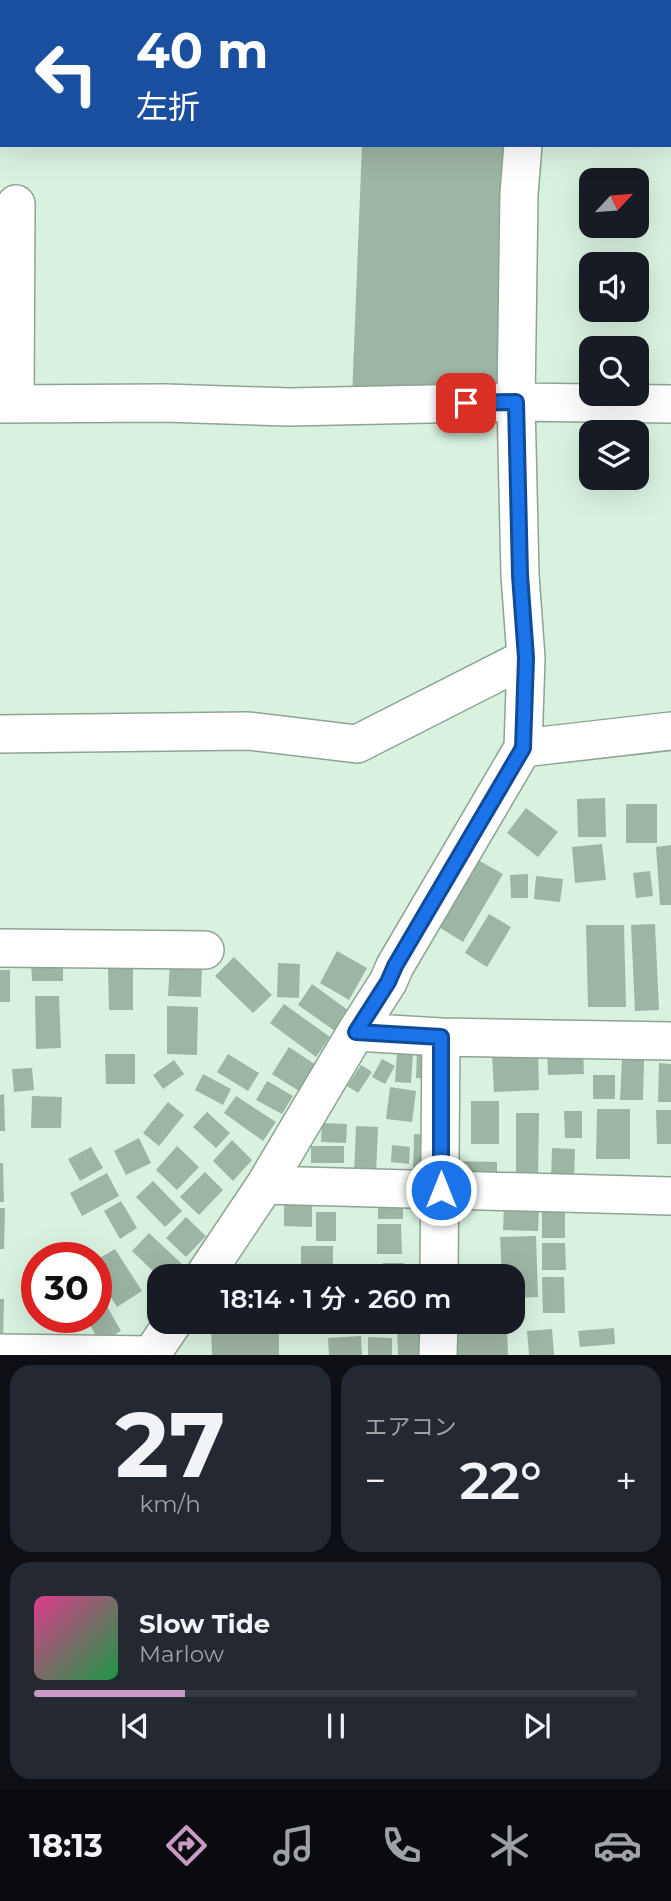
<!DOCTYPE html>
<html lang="ja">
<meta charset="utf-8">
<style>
body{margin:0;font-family:Montserrat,"Noto Sans JP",sans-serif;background:#242831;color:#f1f3f6;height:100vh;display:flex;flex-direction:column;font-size:26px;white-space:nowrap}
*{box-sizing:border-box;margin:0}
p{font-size:23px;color:#9ea1a6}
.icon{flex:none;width:38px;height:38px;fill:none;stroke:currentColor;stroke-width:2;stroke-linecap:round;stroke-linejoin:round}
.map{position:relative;height:1355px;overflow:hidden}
.side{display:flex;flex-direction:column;gap:10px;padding:10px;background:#0d0f14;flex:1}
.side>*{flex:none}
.guide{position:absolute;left:0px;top:0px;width:672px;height:147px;box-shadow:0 7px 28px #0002;background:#1a4fa0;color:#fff;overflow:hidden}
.needle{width:46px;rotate:64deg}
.tools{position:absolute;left:579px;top:168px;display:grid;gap:14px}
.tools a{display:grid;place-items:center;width:70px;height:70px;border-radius:14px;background:#171b24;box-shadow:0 7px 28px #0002;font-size:35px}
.speed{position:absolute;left:21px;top:1242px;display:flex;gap:14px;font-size:35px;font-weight:700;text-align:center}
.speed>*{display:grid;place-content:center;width:91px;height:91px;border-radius:50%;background:#171b24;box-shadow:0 7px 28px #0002;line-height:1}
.speed .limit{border:10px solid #d22;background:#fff;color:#111}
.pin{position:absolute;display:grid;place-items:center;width:60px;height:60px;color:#fff;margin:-30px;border-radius:14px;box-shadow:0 4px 10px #0006}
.me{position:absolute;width:77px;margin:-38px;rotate:0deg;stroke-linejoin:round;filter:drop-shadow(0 0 5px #0008)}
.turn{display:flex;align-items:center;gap:24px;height:147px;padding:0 21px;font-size:32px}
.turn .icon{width:91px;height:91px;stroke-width:2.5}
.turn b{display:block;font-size:49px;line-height:60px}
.big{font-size:52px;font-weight:600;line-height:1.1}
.side .tile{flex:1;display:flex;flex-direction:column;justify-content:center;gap:10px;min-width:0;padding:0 24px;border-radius:21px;background:#242831}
.side .dial{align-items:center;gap:0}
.dial b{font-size:91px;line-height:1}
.song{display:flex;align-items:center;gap:21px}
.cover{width:84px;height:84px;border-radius:10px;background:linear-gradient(135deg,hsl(330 70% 55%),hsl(140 70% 35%))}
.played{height:7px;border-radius:4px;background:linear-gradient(90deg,#ca99c6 25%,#363941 25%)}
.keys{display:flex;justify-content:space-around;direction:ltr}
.heat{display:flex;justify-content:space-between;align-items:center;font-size:38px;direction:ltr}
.side .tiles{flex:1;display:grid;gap:10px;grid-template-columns:1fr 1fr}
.tile:last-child{grid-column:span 2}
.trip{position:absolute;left:147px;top:1264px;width:378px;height:70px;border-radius:21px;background:#171b24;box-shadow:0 7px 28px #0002;font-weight:600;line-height:70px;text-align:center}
.dock{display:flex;height:112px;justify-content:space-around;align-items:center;background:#090b0e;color:#9ea1a6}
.dock .icon{width:49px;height:49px}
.dock .selected{color:#ca99c6}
.dock b{font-size:32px;color:#f1f3f6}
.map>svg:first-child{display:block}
.green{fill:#9fdeb2}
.building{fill:#9db5a4}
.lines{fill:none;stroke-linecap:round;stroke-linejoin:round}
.minor-casing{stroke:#8da493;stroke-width:40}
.minor{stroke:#fff;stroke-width:37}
.route-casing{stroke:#114b97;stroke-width:18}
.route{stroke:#1a73e8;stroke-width:12}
</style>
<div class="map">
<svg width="671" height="1355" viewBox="0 0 671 1355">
<rect width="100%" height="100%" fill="#d9f2e0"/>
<path class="green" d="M169,0h382v2h-382z"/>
<path class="building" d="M362,145h151l-3,247 -158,5z
M605,798l1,39h-28l-1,-38z
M626,804h31v39h-31z
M526,808l32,24 -20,25 -31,-24z
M602,844l4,36 -31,3 -3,-36z
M671,845v60h-11l-4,-58z
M478,860l25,14 -40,68 -24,-15z
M650,871l3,25 -17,2 -3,-25z
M528,874v24h-17l-1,-23z
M536,876l27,3 -3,23 -26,-3z
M489,914l22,13 -24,40 -22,-14z
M655,924l4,86 -24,1 -4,-86z
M586,925h38l2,82h-38z
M337,951l30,17 -18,32 -29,-17z
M234,957l38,38 -19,18 -38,-37z
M31,962h32v19h-31z
M170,962l32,1 -1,34 -33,-1z
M278,963l22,1 -1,34 -22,-1z
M108,967h25v43h-24z
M0,970h10v32h-10z
M312,984l37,27 -14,20 -37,-26z
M35,996h24l2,52 -25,1z
M284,1004l46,33 -14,20 -46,-34z
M167,1006l31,1 -1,48 -30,-1z
M289,1047l27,18 -17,26 -27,-17z
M583,1049l1,25 -36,1 -1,-25z
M417,1050l19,1 -1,28 -19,-1z
M397,1052l16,1 -2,30 -16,-1z
M538,1053l1,37 -45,2 -2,-38z
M105,1054h30v30h-29z
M228,1054l31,19 -11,18 -31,-19z
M382,1059l13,7 -10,18 -13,-7z
M174,1060l10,14 -21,15 -10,-14z
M622,1060h22l-1,40h-23z
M659,1063l12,1v38h-13z
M361,1065l11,7 -14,21 -11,-7z
M32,1068l2,22 -20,2 -2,-23z
M203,1074l28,15 -8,16 -28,-15z
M593,1075h22v24h-22z
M267,1081l26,15 -11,18 -26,-14z
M390,1087l26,4 -4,31 -26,-3z
M4,1094l1,37h-5v-36z
M32,1096l30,1 -1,31h-30z
M236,1096l40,26 -13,19 -39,-28z
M471,1101h28v43h-28z
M168,1102l16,13 -25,31 -16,-13z
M597,1109h33v50h-34z
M656,1110h15v34h-14z
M564,1111h18v27h-17z
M207,1112l23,21 -14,15 -23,-21z
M516,1113h23l-1,68h-22z
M322,1123l25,1 -1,19 -25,-1z
M356,1126l22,1 -2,48 -22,-1z
M414,1134l20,1 -1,42 -20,-1z
M139,1138l12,25 -25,12 -12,-24z
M232,1140l20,20 -19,21 -20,-20z
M392,1145l18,2 -1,17 -18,-2z
M177,1146l22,21 -22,23 -21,-20z
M311,1146h33v17h-33z
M91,1147l12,21 -23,13 -12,-22z
M552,1148l23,1 -1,32 -23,-1z
M451,1161l46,1v21l-47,-1z
M0,1163h3l1,39h-4z
M205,1172l18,18 -24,25 -19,-18z
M107,1173l12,23 -37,20 -12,-23z
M153,1181l29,30 -17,16 -29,-30z
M284,1197h28v30l-28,-1z
M403,1200v19h-25v-18z
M121,1201l16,27 -17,11 -16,-28z
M542,1206h23v32h-23z
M504,1207h35l-1,24 -35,-1z
M0,1208h5l-1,41h-4z
M316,1212h20v29h-20z
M186,1217l20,19 -20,21 -20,-19z
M377,1224h24l1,30h-25z
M149,1233l35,33 -9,10h-17l-26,-25z
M536,1236l2,61 -25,1v-22h-11l-2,-39z
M542,1243h23l1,27h-24z
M301,1246h32v30h-32z
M115,1249l27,42 -25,16 -21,-34v-13z
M383,1263h21v13h-21z
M542,1277h22l1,36h-22z
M0,1299h4l-1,44h-3z
M104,1301l17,30 -21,12 -14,-25h10v-13z
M422,1327l1,28h-25l-1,-27z
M211,1328h68v27h-67z
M614,1328l1,16 -35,3 -2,-16z
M507,1329l1,26h-50l-1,-24z
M552,1329l2,26h-25l-2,-24z
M361,1336l1,19h-33l-1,-17z
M368,1337l24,1v17h-24z"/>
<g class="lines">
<defs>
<path id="minor" d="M167,2l1,-2
M552,2l1,-2
M0,17h2
M670,91l1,1
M0,404l165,-1 124,4 227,-5 155,2
M15,404l1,-200
M0,734l248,-3 109,13 169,-86
M523,748l148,-17
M0,948l205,2
M356,1032l85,5 230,4
M265,1185l406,11
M204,1276l61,-91 91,-153 32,-50 7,-16 128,-218 3,-90 -6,-83 -4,-173 3,-208 4,-49
M439,1276l2,-239
M0,1353l151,2
M151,1355l23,-34
M438,1355l1,-34"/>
</defs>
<use href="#minor" class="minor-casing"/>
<use href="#minor" class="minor"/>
</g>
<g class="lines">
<defs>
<path id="route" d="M441,1190v-153l-85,-5 32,-50 7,-16 128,-218 3,-90 -6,-83 -4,-173 -50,1"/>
</defs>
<use href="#route" class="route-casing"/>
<use href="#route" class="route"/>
</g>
</svg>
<div class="tools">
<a><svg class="needle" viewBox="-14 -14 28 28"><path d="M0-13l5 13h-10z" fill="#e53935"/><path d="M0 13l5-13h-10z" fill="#9ea1a6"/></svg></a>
<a><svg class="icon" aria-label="sound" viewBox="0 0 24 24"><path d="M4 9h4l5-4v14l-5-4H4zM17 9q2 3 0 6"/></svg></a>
<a><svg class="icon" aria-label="search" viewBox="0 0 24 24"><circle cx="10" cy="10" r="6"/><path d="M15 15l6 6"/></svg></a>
<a><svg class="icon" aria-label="layers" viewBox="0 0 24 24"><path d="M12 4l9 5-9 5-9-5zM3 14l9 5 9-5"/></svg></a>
</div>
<div class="speed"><div class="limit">30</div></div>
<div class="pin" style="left:466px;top:403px;background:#d93025"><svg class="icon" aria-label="arrive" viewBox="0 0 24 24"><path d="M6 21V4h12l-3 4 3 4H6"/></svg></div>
<svg class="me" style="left:441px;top:1190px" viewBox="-20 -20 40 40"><circle r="17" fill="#1a73e8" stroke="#fff" stroke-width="3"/><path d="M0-11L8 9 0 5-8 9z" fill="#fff"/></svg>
<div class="trip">18:14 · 1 分 · 260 m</div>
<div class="guide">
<div class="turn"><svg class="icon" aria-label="left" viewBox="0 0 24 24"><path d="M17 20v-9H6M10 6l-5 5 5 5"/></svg><div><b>40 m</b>左折</div></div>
</div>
</div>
<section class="side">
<div class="tiles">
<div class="tile dial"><b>27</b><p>km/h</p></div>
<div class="tile"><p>エアコン</p>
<div class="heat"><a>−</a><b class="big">22°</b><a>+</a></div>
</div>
<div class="tile">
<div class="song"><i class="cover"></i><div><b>Slow Tide</b><p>Marlow</p></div></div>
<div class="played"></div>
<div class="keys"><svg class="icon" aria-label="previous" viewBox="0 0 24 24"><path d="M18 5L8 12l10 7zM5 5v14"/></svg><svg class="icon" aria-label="pause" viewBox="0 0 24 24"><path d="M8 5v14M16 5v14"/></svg><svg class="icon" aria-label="next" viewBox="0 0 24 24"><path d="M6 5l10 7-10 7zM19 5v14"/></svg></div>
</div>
</div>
</section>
<nav class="dock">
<b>18:13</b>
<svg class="icon selected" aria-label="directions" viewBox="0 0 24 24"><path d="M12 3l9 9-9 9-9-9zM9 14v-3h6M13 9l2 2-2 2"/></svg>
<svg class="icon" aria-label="music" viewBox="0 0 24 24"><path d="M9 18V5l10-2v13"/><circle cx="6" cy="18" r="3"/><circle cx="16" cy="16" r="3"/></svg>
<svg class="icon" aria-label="phone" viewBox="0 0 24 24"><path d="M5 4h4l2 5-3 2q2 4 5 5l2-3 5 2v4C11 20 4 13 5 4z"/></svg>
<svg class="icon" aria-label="climate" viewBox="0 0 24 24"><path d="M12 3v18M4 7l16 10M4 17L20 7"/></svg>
<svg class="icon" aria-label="car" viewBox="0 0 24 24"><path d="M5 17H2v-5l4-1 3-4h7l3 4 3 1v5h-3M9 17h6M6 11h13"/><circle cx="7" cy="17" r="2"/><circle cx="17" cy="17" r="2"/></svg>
</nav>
